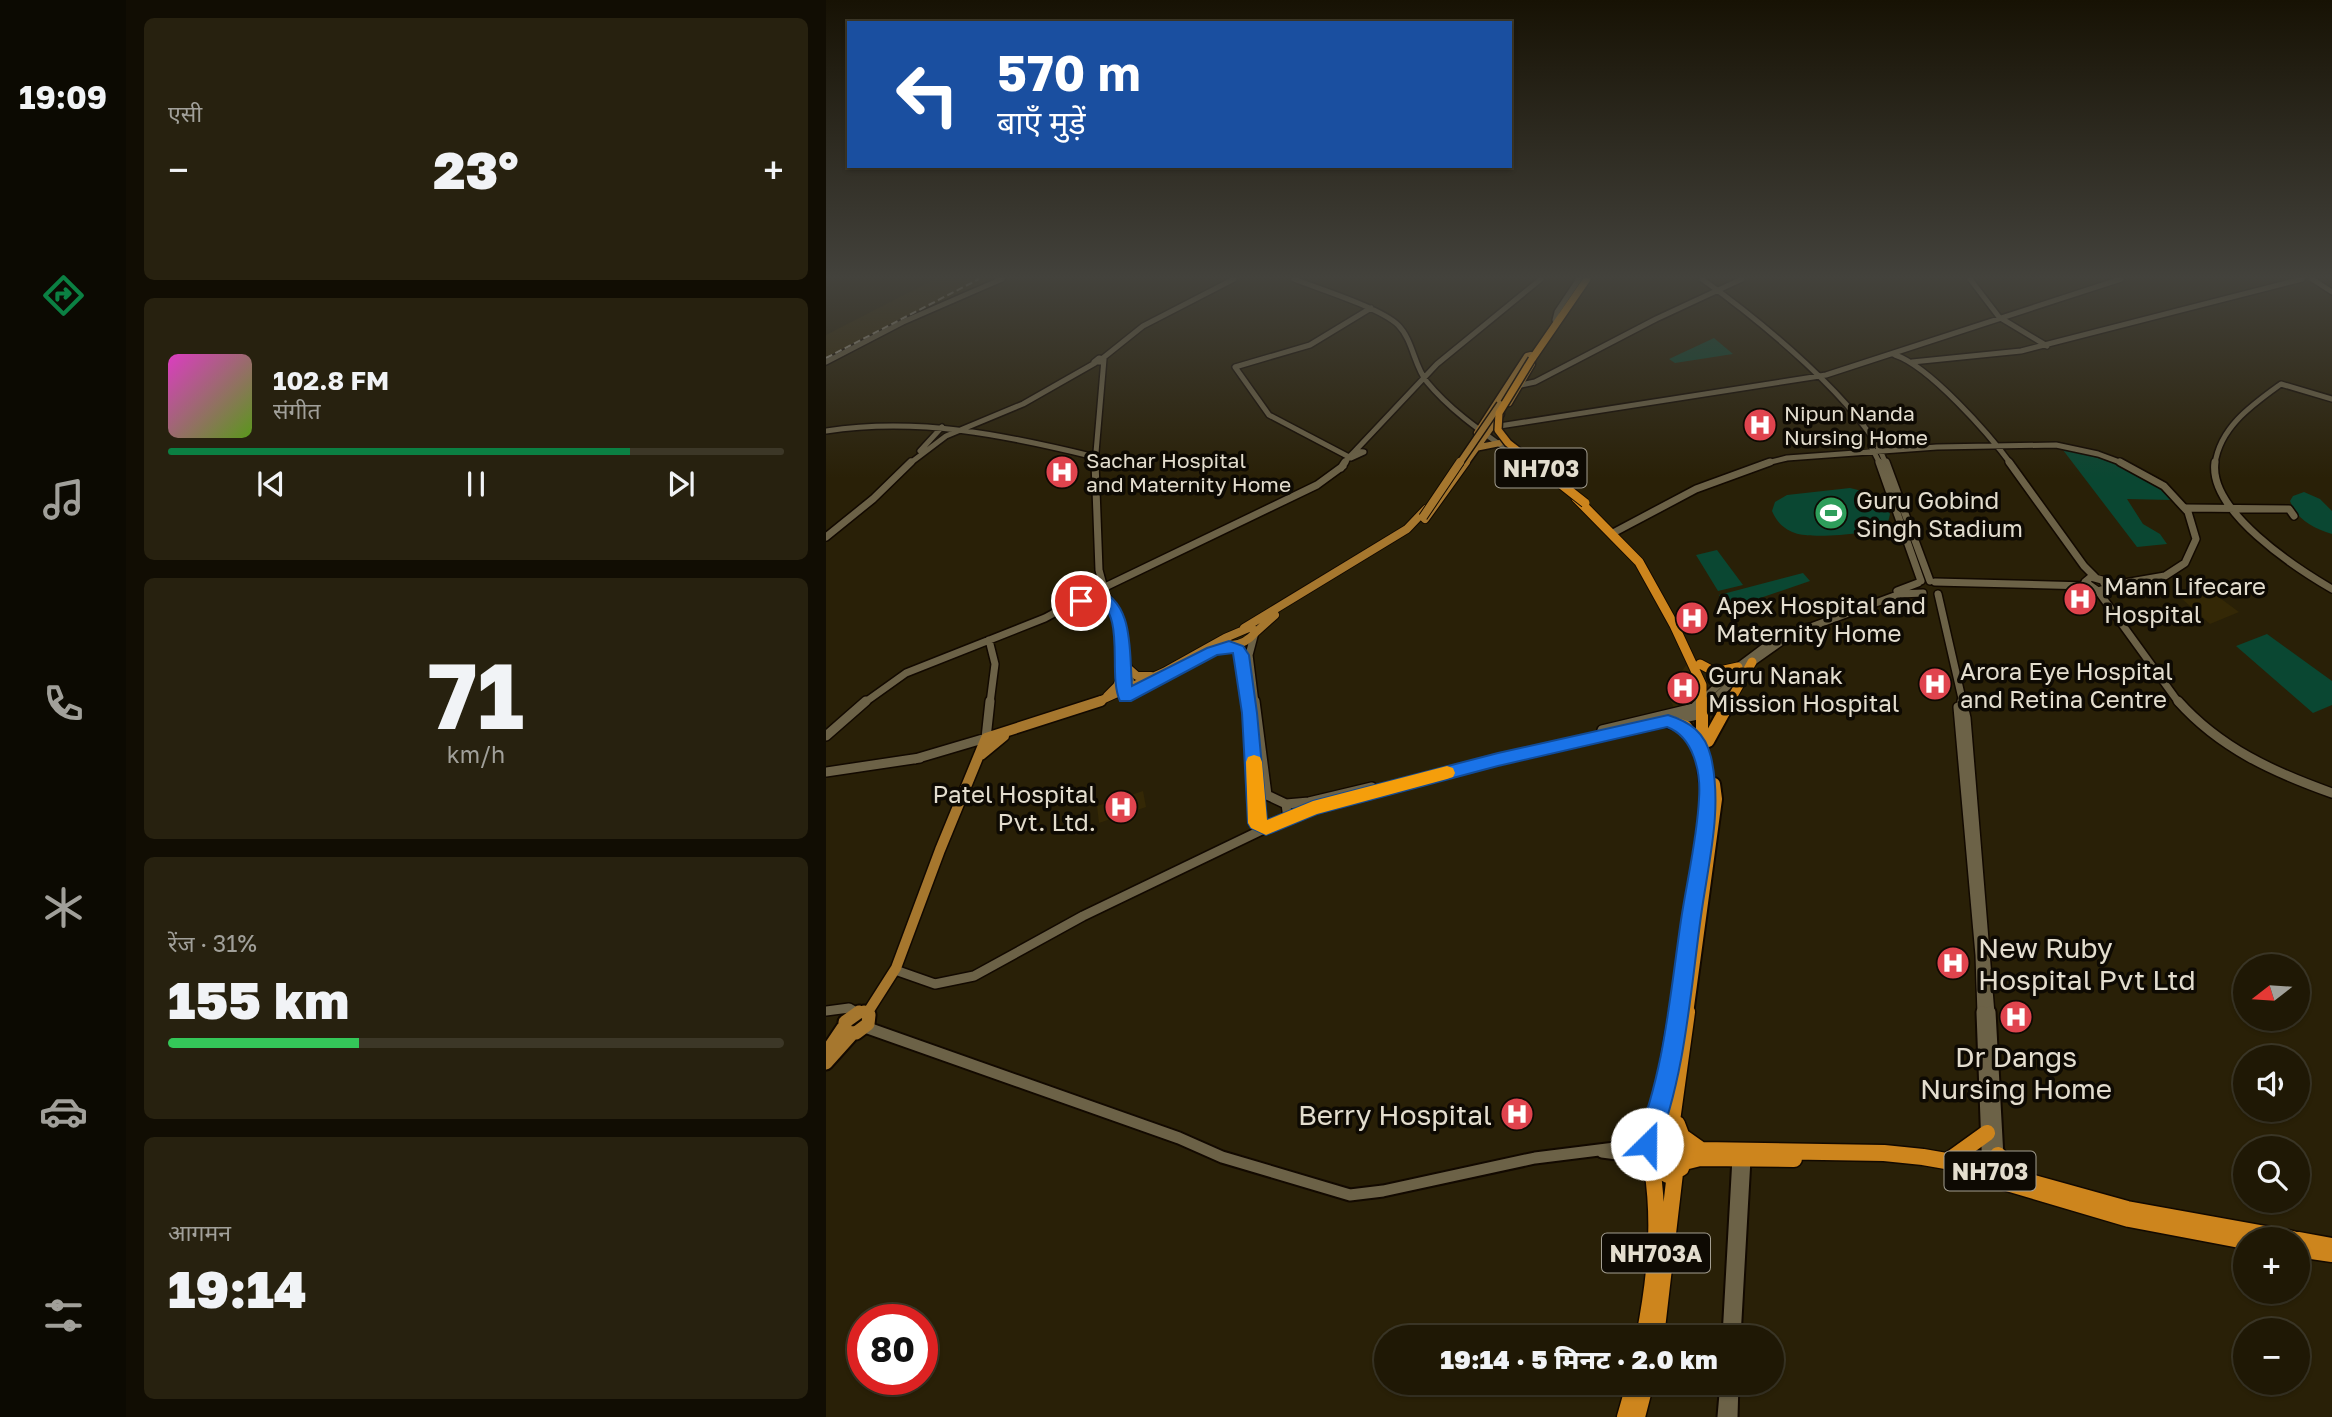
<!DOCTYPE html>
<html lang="hi">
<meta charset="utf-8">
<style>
body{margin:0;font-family:"Golos Text","Noto Sans Devanagari",sans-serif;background:#27210f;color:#f1f3f6;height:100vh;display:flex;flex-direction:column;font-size:26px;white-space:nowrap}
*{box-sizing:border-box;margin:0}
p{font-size:23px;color:#a1a09a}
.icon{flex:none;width:38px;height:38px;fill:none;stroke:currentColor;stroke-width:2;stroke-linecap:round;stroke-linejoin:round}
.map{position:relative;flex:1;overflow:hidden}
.side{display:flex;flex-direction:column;gap:18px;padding:18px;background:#110d03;width:700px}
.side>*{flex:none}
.banner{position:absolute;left:21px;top:21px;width:665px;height:147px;border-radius:0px;box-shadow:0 2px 5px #0004,0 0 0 2px #3c3727;background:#1a4fa0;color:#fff;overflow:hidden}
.needle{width:46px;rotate:253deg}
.fabs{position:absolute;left:1407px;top:954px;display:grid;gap:14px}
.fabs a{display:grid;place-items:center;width:77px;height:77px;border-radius:50%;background:#1f1805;box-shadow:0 2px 5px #0004,0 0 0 2px #3c3727;font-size:35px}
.speed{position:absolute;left:21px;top:1304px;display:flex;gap:14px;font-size:35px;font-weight:700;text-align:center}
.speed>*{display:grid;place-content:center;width:91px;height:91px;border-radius:50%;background:#1f1805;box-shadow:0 2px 5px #0004,0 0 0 2px #3c3727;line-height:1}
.speed .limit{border:10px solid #d22;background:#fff;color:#111}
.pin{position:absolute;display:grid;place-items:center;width:60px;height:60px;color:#fff;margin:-30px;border:4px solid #fff;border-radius:50%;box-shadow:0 2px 7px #0007}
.me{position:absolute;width:77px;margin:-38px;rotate:23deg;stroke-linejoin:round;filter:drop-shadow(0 0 5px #0008)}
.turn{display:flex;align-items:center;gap:24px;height:147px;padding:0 35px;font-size:32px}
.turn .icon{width:91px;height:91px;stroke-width:2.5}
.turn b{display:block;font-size:49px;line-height:60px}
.big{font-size:52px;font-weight:800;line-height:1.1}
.side .tile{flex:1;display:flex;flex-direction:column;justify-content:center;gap:10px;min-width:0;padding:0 24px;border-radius:10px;background:#27210f}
.side .dial{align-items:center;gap:0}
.dial b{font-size:91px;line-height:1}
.song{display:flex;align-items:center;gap:21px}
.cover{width:84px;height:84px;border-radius:10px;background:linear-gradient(135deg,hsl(310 70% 55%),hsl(90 70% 35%))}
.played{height:7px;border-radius:4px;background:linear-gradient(90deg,#0b8043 75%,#3c3727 75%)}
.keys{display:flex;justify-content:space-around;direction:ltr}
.heat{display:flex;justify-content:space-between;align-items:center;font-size:38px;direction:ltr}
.charge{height:10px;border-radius:5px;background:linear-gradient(90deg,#34c759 31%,#3c3727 0)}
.trip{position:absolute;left:548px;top:1325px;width:410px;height:70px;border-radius:35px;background:#1f1805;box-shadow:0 2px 5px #0004,0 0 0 2px #3c3727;font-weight:800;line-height:70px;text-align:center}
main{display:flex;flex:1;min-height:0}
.tab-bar{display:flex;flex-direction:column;width:126px;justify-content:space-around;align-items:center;background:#0c0a02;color:#a1a09a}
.tab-bar .icon{width:49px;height:49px}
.tab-bar .active{color:#0b8043}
.tab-bar b{font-size:32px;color:#f1f3f6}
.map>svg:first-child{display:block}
.built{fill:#342806}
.green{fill:#0a4732}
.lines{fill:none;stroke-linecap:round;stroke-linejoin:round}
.secondary-far3-casing{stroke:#120900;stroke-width:8}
.secondary-far2-casing{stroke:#120900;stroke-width:10}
.secondary-far1-casing{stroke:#120900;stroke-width:12}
.secondary-casing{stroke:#120900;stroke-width:15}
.primary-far3-casing{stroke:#120900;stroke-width:9}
.primary-far2-casing{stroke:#120900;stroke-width:10}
.primary-far1-casing{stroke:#120900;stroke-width:13}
.primary-casing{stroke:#120900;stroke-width:17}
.highway-far3-casing{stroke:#120900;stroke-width:10}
.highway-far2-casing{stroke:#120900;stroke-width:11}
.highway-far1-casing{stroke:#120900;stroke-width:16}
.highway-casing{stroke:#120900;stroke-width:19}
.secondary-far3{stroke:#6c6247;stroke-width:5}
.secondary-far2{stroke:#6c6247;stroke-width:7}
.secondary-far1{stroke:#6c6247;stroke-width:9}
.secondary{stroke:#6c6247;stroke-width:11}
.primary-far3{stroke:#a6772e;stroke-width:6}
.primary-far2{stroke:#a6772e;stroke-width:8}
.primary-far1{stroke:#a6772e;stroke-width:10}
.primary{stroke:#a6772e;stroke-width:13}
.highway-far3{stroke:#cd851d;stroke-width:7}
.highway-far2{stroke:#cd851d;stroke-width:9}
.highway-far1{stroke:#cd851d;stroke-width:12}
.highway{stroke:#cd851d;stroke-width:16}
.rail{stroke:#aea795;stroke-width:2;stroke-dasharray:7 3.5;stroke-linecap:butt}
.primary-bridge-far1-casing{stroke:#120900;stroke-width:9;stroke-linecap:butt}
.primary-bridge-casing{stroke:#120900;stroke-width:10;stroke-linecap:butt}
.highway-bridge-far1-casing{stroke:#120900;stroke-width:10;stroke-linecap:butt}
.highway-bridge-casing{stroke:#120900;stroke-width:11;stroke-linecap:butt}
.primary-bridge-far1{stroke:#a6772e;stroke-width:6}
.primary-bridge{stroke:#a6772e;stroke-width:8}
.highway-bridge-far1{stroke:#cd851d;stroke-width:7}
.highway-bridge{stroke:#cd851d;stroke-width:9}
.route{fill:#1a73e8;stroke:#114b97;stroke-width:2}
.slow{fill:#f59e0b}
.labels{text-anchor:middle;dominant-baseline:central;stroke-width:7;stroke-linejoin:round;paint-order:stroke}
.far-poi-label{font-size:21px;fill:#e3ddce;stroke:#0e0a03;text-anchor:start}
.shield{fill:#0e0a03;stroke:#a39e91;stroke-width:2}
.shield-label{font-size:23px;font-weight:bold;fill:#e3ddce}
.poi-label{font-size:24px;fill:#e3ddce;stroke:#0e0a03;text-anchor:start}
.near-poi-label{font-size:28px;fill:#e3ddce;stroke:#0e0a03;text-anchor:start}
</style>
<main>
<nav class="tab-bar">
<b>19:09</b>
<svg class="icon active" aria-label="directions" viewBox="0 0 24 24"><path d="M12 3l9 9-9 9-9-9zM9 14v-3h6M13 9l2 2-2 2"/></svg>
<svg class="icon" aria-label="music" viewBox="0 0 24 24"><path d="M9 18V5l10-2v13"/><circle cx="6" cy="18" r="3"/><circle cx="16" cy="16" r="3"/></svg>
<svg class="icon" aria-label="phone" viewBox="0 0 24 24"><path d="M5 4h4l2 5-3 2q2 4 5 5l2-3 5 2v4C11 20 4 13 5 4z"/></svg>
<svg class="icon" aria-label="climate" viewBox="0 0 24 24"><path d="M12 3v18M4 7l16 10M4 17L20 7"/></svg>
<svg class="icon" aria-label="car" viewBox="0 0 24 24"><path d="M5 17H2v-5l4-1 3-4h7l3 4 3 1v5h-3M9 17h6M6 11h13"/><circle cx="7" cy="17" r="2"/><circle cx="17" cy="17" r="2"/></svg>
<svg class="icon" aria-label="filters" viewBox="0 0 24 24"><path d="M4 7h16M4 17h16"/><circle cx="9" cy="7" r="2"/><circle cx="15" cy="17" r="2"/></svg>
</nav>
<section class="side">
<div class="tile"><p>एसी</p>
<div class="heat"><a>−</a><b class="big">23°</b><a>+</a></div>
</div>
<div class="tile">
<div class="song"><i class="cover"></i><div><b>102.8 FM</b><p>संगीत</p></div></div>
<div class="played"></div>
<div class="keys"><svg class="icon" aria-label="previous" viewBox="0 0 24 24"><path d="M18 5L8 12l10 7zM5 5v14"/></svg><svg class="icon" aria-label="pause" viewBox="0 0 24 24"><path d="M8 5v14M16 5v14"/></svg><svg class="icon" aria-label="next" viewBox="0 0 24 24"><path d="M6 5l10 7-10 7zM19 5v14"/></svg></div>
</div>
<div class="tile dial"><b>71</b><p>km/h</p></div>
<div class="tile"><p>रेंज · 31%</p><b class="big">155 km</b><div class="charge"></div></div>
<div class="tile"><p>आगमन</p><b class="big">19:14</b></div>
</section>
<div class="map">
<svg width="1506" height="1417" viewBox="0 0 1506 1417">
<rect width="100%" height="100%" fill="#292007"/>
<path class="built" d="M109,279h61l-170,81v-25z
M1379,587l34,25 -29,12 -30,-27z
M862,663l10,21 -12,16 -12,8 -8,-17z
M317,791l3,16 -47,16 -2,-17z"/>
<path class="green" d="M888,338l19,16 -58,9 -6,-4z
M1237,450c41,7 79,20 109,50l-45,-1 16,25 17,10 7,10 -30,3z
M1024,488c18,4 32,8 40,26 -1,4 -1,7 -4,10 -12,11 -76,15 -91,9 -12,-4 -18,-11 -23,-22l3,-9 12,-7z
M1478,492l16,7 12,12v23c-19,-6 -35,-14 -42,-33l3,-5z
M891,550l26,35 -25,6 -22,-36z
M977,573l7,8 -82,28 -9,-14z
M1441,634l65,47v24l-19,8 -77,-67z"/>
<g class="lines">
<defs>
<path id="secondary-far3" d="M468,279c25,10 87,29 104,46 15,15 16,41 29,57 27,33 66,57 100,82
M876,279c53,38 162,125 184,185
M1144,279l29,38 48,29
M1486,279l20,13
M729,320l2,-8 22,-33
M1069,355c34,11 94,79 116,109
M277,358l40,-32 91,-47
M0,362l77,-40 99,-43
M1086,362l109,-11 281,-72
M695,385l14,-3 121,-63 86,-40
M667,427l333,-52 295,-96
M0,431c93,-14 179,4 269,26
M1045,446l9,18
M94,451l22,-24
M529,451l82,-87 104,-85
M529,451l9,1 -13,6 -2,-1z
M523,457l-80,-42 -34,-48 75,-22 61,-37
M83,464l37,-28 77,-32 72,-41
M269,464l9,-105 -5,-1 -5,4h8
M518,464l5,-7
M937,464l24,-6 150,-11 119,-2 42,9 27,10
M1389,464c5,-37 37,-59 66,-80l51,15"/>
<path id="secondary-far2" d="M269,462l4,108 4,15
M699,462l22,16
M1053,462l42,119
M1060,462l44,119
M1183,462l75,104 11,11
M1389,462c-7,49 81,106 117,127
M515,468l4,-6
M1360,508l103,1 5,7
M787,533l83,-44 74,-27
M0,537l47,-38 38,-37
M1265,577l11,3 5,8 -9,3 -13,-9z
M1109,582l153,4
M264.5 588a5.5 5.5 0 1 1 11 0a5.5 5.5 0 1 1-11 0Z
M1281,586l58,-10 20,-13 11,-24 -8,-27 -24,-26 -44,-24
M277,588l214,-103 26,-19
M276,589c23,35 20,66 23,107
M1071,591l21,-8
M1272,591l81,112
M1112,594l25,109
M428,636l-5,19 6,48
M163,640l6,24 -5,39
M406,646l9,9 7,48
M298,649l9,44
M38,703l42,-30 139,-55 46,-25
M873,703l39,-36 28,-21
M884,703l44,-42 38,-27 108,-40 23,-1"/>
<path id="secondary-far1" d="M421,701l10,97
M429,701l12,94
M1136,701l4,17 24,296
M1352,701c42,47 95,71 154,92
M1132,707l22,248 2,59
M776,730l92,-22 7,-7
M0,736l40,-35
M89,759l71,-21 4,-37
M0,772l94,-14
M460,804l23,-2 63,-15
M462,818l-2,-14 -19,-9 -10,3v25l9,5 47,-20 165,-43 219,-50 14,-14
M72,971l37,13 39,-8 109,-60 183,-88
M0,1011l23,-3 7,4"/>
<path id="secondary" d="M1156,1012l6,161
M1164,1012l8,145
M39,1027l314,111 43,19 128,38 33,-4 152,-33 112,-14
M776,1152l46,6
M902,1337l10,-179
M909,1337l10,-178
M897,1417l3,-35
M906,1417l1,-35"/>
<path id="primary-far3" d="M683,403l23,-39
M651,433l50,-77 4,-1
M649,448l25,-5
M639,464l36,-50"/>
<path id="primary-far2" d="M599,519l41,-57
M425,627l5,5c-9,10 -19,16 -32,11l1,-5z
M418,628l163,-99 19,-20
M430,632l19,-17
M381,654l22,-8
M302,668l9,8h14
M281,696l10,-10 6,-13
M269,703l69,-31 61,-34"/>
<path id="primary-far1" d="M155,755l23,-19
M42,1012l28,-44 44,-118 46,-112 115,-37
M29,1014l7,-3 5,3"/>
<path id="primary" d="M33,1012l-14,10v10l11,1 12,-9 1,-9 -5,-3
M0,1053l17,-25
M0,1063l26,-29"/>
<path id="highway-far3" d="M706,359l55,-80"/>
<path id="highway-far2" d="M750,498l63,64 35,63 28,60v18
M874,664l15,8 23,-5
M903,703l23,-41"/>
<path id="highway-far1" d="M842,721l18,6 14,21
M882,741l22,-40
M851,1014l31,-217 -6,-43v-53
M861,1014l29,-215 -2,-15"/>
<path id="highway" d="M840,1119l11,5 9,24 -5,20 -13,7 -16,-9c-9,-19 -6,-38 14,-47z
M832,1121l19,-109
M846,1121l15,-109
M858,1138l17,12 183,3 39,4 46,8 158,44 166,30
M1172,1155l18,22
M1122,1161l39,-28
M858,1162l16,-4 94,1
M1144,1172l159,47 116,22
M1472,1240l34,6
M1472,1249l34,5
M818,1337c11,-57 17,-112 8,-169
M830,1337l19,-164
M799,1417l10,-35
M811,1417l9,-35"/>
</defs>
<use href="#secondary-far3" class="secondary-far3-casing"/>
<use href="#secondary-far2" class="secondary-far2-casing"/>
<use href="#secondary-far1" class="secondary-far1-casing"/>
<use href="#secondary" class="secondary-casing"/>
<use href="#primary-far3" class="primary-far3-casing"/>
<use href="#primary-far2" class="primary-far2-casing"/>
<use href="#primary-far1" class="primary-far1-casing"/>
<use href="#primary" class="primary-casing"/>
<use href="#highway-far3" class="highway-far3-casing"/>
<use href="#highway-far2" class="highway-far2-casing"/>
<use href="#highway-far1" class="highway-far1-casing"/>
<use href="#highway" class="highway-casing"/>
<use href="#secondary-far3" class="secondary-far3"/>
<use href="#secondary-far2" class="secondary-far2"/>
<use href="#secondary-far1" class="secondary-far1"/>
<use href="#secondary" class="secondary"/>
<use href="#primary-far3" class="primary-far3"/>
<use href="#primary-far2" class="primary-far2"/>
<use href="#primary-far1" class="primary-far1"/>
<use href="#primary" class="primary"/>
<use href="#highway-far3" class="highway-far3"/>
<use href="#highway-far2" class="highway-far2"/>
<use href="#highway-far1" class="highway-far1"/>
<use href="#highway" class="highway"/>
<path class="rail" d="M0,358l153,-79"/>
<defs>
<path id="primary-bridge-far1" d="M633,464l41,-60"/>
<path id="primary-bridge" d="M597,517l37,-55"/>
<path id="highway-bridge-far1" d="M706,359l-33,54 -1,17 10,13 27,21"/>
<path id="highway-bridge" d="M707,462l52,41"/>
</defs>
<use href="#primary-bridge-far1" class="primary-bridge-far1-casing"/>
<use href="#primary-bridge" class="primary-bridge-casing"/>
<use href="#highway-bridge-far1" class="highway-bridge-far1-casing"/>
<use href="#highway-bridge" class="highway-bridge-casing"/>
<use href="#primary-bridge-far1" class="primary-bridge-far1"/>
<use href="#primary-bridge" class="primary-bridge"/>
<use href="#highway-bridge-far1" class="highway-bridge-far1"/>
<use href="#highway-bridge" class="highway-bridge"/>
</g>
<linearGradient id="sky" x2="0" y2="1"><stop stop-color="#171204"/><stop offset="0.58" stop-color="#43423c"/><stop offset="1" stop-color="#43423c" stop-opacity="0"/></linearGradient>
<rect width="1506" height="478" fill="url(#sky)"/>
<path class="route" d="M268,588c41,12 35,63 38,98l75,-38 22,-7 14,5 6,9 8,58 10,107 46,-19 185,-48 170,-38c22,7 37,17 43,42 12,52 -3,107 -10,159 -11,79 -16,162 -46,236l-8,3 -8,-3 -4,-8c29,-70 35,-149 46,-224 6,-40 16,-81 18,-121 2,-26 -5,-62 -32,-72l-169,39 -181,48 -51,21 -15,-7 -3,-5 -6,-110 -9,-60 -16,2 -86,46h-11c-13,-28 7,-87 -25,-102l-14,7 -7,-5z"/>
<path class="slow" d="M428,755l6,2 2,5 5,58 46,-19 134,-35 6,2 2,5 -2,4 -6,2 -130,35 -51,21 -15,-7 -3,-5 -2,-61 2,-5z"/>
<defs>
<symbol id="hospital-disc" viewBox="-11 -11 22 22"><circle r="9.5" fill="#e0444e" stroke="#0e0a03"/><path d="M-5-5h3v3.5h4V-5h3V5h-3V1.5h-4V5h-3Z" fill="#fff"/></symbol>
<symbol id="stadium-disc" viewBox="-11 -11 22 22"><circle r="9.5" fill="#2e9e5b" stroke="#0e0a03"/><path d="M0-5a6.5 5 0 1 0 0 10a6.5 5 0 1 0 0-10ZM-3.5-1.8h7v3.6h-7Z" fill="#fff"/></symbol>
</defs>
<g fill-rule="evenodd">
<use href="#hospital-disc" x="915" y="406" width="38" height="38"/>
<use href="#hospital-disc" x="217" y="453" width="38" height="38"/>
<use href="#stadium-disc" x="986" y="494" width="38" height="38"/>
<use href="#hospital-disc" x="1235" y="580" width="38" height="38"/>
<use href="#hospital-disc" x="847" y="599" width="38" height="38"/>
<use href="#hospital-disc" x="1090" y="665" width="38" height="38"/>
<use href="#hospital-disc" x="838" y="669" width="38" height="38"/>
<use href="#hospital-disc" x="276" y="788" width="38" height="38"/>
<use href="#hospital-disc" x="1108" y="944" width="38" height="38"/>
<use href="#hospital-disc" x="1171" y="998" width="38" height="38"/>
<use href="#hospital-disc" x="672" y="1095" width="38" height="38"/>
</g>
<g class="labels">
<g class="far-poi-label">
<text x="958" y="413">Nipun Nanda<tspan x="958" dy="24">Nursing Home</tspan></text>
<text x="260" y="460">Sachar Hospital<tspan x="260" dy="24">and Maternity Home</tspan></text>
</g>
<g class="shield">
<rect x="669.5" y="448.5" width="91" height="39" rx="5"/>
<rect x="1118.5" y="1151.5" width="91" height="39" rx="5"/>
<rect x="776" y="1233.5" width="108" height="39" rx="5"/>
</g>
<g class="shield-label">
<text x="715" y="468">NH703</text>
<text x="1164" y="1171">NH703</text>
<text x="830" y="1253">NH703A</text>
</g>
<g class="poi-label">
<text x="1030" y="499">Guru Gobind<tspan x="1030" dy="28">Singh Stadium</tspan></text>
<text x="1278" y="585">Mann Lifecare<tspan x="1278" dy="28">Hospital</tspan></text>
<text x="890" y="604">Apex Hospital and<tspan x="890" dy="28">Maternity Home</tspan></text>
<text x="1134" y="670">Arora Eye Hospital<tspan x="1134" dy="28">and Retina Centre</tspan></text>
<text x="882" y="674">Guru Nanak<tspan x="882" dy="28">Mission Hospital</tspan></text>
<text x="270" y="793" text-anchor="end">Patel Hospital<tspan x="270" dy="28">Pvt. Ltd.</tspan></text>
</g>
<g class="near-poi-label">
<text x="1152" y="947">New Ruby<tspan x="1152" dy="32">Hospital Pvt Ltd</tspan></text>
<text x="1190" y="1056" text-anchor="middle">Dr Dangs<tspan x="1190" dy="32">Nursing Home</tspan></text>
<text x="666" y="1114" text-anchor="end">Berry Hospital</text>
</g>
</g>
</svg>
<div class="fabs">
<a><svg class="needle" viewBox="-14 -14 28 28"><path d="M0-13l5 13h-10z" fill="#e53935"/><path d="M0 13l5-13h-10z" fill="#a1a09a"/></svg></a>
<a><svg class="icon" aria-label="sound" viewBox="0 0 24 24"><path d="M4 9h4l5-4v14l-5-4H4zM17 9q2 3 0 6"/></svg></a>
<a><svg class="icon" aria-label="search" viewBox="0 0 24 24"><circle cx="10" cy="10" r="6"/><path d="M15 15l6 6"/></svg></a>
<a>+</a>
<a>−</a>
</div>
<div class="speed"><div class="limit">80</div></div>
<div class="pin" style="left:255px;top:601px;background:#d93025"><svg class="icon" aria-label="arrive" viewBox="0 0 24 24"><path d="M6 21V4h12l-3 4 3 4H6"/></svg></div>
<svg class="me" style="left:821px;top:1144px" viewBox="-20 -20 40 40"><circle r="19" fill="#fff"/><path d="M0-13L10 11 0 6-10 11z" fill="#1a73e8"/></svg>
<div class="trip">19:14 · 5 मिनट · 2.0 km</div>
<div class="banner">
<div class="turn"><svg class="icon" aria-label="left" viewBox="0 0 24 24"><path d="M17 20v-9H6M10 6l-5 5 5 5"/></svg><div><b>570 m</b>बाएँ मुड़ें</div></div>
</div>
</div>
</main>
